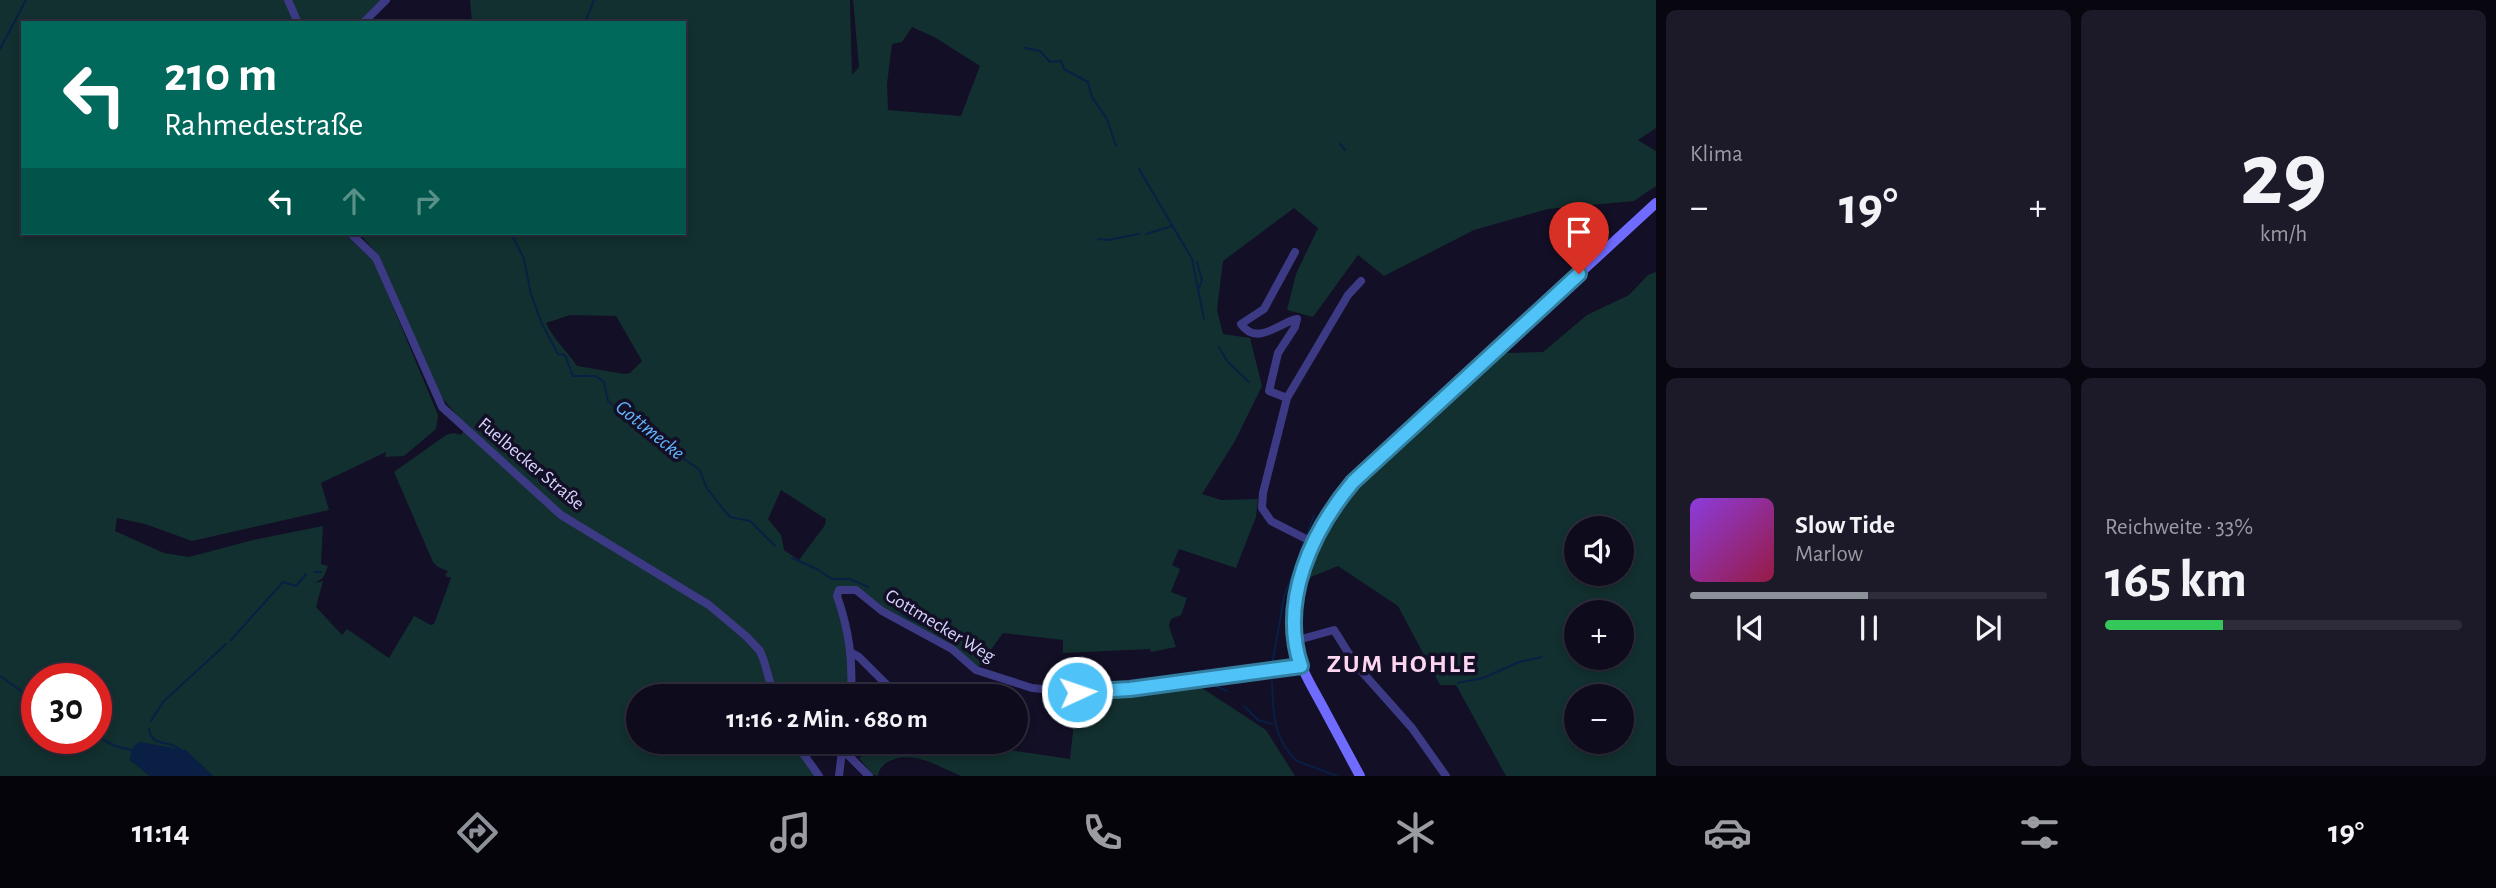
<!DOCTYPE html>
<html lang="de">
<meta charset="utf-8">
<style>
body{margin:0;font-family:"Alegreya Sans",sans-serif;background:#1c1929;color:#f1f3f6;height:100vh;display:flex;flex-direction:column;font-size:26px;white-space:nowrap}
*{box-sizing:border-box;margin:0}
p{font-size:23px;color:#9b9ba3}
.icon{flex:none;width:38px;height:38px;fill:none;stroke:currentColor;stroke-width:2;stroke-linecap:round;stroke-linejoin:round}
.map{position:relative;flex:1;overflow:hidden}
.side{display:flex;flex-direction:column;gap:10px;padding:10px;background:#08060f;width:840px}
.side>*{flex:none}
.hud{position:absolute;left:21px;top:21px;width:665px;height:214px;border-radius:0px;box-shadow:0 4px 10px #0003,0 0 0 2px #2e2b3b;background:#00695c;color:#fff;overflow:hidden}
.tools{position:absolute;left:1564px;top:516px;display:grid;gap:14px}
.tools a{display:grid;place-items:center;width:70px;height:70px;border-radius:50%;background:#0e0b1c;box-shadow:0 4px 10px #0003,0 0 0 2px #2e2b3b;font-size:35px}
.speed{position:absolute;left:21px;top:663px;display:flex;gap:14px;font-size:35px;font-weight:700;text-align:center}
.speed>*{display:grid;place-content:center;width:91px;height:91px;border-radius:50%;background:#0e0b1c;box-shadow:0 4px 10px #0003,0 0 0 2px #2e2b3b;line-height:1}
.speed .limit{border:10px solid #d22;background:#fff;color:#111}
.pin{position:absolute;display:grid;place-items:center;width:60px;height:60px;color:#fff;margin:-72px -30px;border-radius:50% 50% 50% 0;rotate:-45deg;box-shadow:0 0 7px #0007}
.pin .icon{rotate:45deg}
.me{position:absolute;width:77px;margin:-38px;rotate:87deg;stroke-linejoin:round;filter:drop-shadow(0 0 5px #0008)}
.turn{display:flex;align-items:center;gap:24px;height:147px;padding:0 28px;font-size:32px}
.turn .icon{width:91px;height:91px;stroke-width:2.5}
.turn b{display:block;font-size:49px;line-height:60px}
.lanes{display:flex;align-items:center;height:66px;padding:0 28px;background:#0003;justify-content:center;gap:35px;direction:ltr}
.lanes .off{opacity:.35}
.big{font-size:52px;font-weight:600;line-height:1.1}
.side .widget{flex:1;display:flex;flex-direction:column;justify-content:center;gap:10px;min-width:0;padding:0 24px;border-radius:10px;background:#1c1929}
.side .dial{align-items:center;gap:0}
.dial b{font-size:91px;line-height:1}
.song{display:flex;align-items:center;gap:21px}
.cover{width:84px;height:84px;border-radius:10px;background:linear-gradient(135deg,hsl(270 70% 55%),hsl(340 70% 35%))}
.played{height:7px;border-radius:4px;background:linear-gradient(90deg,#8c9099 50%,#2e2b3b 50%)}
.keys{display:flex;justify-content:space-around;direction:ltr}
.heat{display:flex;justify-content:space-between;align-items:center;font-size:38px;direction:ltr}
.charge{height:10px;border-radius:5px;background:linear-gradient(90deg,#34c759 33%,#2e2b3b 0)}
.side .tiles{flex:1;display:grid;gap:10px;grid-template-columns:repeat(2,1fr)}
.trip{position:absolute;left:626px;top:684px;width:402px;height:70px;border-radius:35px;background:#0e0b1c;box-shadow:0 4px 10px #0003,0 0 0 2px #2e2b3b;font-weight:600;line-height:70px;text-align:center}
.tabs{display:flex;height:112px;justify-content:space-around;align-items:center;background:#06040b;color:#9b9ba3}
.tabs .icon{width:49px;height:49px}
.tabs .current{color:#8c9099}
.tabs b{font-size:32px;color:#f1f3f6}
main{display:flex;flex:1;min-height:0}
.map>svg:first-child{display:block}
.green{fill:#12302f;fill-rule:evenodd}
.water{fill:#0a1f44}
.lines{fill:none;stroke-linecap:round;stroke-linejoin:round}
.stream{stroke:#0a1f44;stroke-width:2}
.canal{stroke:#0a1f44;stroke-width:8}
.street{stroke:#3d3a85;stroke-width:8}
.secondary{stroke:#6f6bff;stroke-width:10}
.route-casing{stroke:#337fa1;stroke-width:18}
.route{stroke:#4fc3f7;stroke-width:12}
.labels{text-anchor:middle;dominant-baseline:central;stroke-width:7;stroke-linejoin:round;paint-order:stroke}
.street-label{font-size:19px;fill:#d9d4ff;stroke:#130f26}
.water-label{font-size:21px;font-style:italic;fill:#62b6ff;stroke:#130f26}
.district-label{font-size:26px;font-weight:bold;letter-spacing:2px;fill:#ffd6f0;stroke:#130f26}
</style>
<main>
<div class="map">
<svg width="1656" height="776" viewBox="0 0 1656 776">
<rect width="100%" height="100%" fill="#130f26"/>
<path class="green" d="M0,0h284l10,23h-271v210h320l31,28 64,154 -2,14 -32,27 -19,1 1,-5 -65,31 8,27 -137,31 -47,-17 -28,-6 -2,13 49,22 25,4 64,-17 70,-14 -2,38 7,2 -5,12 -8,5 8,-2 -7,26 26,28 5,-6 42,29 25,-42 17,9 3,-1 17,-46 -6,-2 3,-5 -10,-4 -5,-5 -39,-90 52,-37 8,-2 7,2 5,-9 -28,-33 -58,-136 -21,-24h325v-210h-212l-2,-23h380l2,75 7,-8 -6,-67h803v128l-18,12 18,11v35l-22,15 -86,8 -74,21 -90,46 -26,-21 -45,62 -26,-7 9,-36 22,-46 -24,-20 -71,53 -6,49 6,24 27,4 12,48 -27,55 -33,53 19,6 37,-1 -2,18 -20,51 -57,-19 -7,16 8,4 -9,23 16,6 -6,17 -10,4 -2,7 7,21 -25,5 -1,-3 -87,4v-13l-60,-7 -26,36 -85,-57 -10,-4 -30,-21h-13l8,60 2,49h-210v46h158l18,34h-602l-27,-25 -55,5 -1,4 20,16h-150zM912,27l24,11 44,28 -19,50 -73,-6 -1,-26 5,-40 10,-2zM570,315l46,1 26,45 -12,12 -5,1 -48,-8c-11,-17 -22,-24 -31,-43zM781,490l45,29 -1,6 -26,35 -15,-10 -3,-15 -13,-16zM37,679h59v59h-59z
M291,0h90l-23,23h-57z
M1656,272v504h-150l-50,-91h-16l-42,-79 -60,-40 -27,11 -5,6c15,-41 26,-66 55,-100l142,-130 40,-1 44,-37 42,-20 19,-20zM1577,528h45v46h-45zM1577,612h45v46h-45zM1577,696h45v46h-45z
M1196,684l70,46 29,46h-334c-24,-10 -50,-28 -75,-13 -5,4 -7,7 -8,13l-5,-1 -14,-17 33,-16h96l8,6 74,11 7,-65z"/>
<path class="water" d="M140,742l46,8 27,26h-63l-20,-16c1,-8 1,-14 10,-18z"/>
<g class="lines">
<path class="stream" d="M585,23l9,-23
M1025,48l15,3 10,11 11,-1 3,8 24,13 4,15 15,22 9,27
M0,49l26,-49
M1340,144l5,6
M1139,169l53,90 12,60
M511,233l13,26 7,35 11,30 16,30 7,1 8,21h23l8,6 4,19 6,5 8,2 7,5 22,18 6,10 42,28 8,19 16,21 7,8 20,4 25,25
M1146,234l26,-8
M1098,239l10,1 31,-6
M1197,262l5,18 -3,8
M1219,347l8,14 22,21
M1306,537l8,-22
M792,558l25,11 15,10h18l18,8
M314,572h7
M888,603l20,15 16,7
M231,640l52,-58 13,4 10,-12
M1272,665l12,-68 20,-55
M0,676l37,26
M1272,682c1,30 1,57 25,79l40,15
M1208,683l19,8
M1458,683l25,-5 36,-16 23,-5
M1244,706l14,14 14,4
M151,721l12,-19 63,-58
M149,729c3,19 19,10 31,20
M96,736l19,10 16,4"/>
<path class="canal" d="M29,696l8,-1"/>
<path class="street" d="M288,0l10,23
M363,23l23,-23
M350,233l26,25 66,149 119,108 148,90 38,32 13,14 4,10 10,35
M1287,398l-18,-7 9,-38 17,-26 2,-8c-17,3 -40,28 -56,5l23,-15 31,-57
M1314,543l-43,-22 -9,-13 1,-15 24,-95 61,-103 13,-14
M1294,641l40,-11 22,35 56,63 34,48
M852,653l7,4 39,39
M851,696c2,-36 -2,-66 -14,-100l2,-6h17l26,21 70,38 24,21 56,18 45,4 54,-3 170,-24
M795,742l24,34
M842,749l27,27
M839,776l4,-34"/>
<path class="secondary" d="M1360,776c-12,-22 -24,-45 -36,-67 -10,-19 -22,-37 -28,-58 -15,-56 22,-128 57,-169l303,-279"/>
</g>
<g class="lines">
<defs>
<path id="route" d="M1077,692l53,-3 171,-23c-22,-65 11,-135 52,-184l226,-208"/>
</defs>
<use href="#route" class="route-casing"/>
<use href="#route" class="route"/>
</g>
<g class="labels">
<g class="street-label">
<text transform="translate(531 464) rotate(40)">Fuelbecker Straße</text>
<text transform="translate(940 626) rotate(31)">Gottmecker Weg</text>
</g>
<g class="water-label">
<text transform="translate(650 430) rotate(39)">Gottmecke</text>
</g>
<g class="district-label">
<text x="1402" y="664">ZUM HOHLE</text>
</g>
</g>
</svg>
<div class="tools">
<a><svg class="icon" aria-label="sound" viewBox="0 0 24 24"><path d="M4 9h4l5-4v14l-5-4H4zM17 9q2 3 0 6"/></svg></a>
<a>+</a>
<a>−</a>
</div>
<div class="speed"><div class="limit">30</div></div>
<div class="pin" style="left:1579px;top:274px;background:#d93025"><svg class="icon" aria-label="arrive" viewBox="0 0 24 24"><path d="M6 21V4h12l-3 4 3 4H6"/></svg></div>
<svg class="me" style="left:1077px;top:692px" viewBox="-20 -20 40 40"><circle r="17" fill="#4fc3f7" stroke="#fff" stroke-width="3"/><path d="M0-11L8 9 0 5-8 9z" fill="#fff"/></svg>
<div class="trip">11:16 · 2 Min. · 680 m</div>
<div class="hud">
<div class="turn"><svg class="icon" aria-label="left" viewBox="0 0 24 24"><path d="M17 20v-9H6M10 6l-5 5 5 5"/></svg><div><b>210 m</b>Rahmedestraße</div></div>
<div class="lanes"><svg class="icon" aria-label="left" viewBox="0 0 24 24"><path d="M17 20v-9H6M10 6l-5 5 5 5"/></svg><svg class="icon off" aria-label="ahead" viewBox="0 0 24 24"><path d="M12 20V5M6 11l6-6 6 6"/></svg><svg class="icon off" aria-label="right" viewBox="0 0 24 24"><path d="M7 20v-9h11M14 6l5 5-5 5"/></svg></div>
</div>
</div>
<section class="side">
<div class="tiles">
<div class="widget"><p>Klima</p>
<div class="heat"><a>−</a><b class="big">19°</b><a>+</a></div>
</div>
<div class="widget dial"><b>29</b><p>km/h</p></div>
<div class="widget">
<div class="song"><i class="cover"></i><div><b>Slow Tide</b><p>Marlow</p></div></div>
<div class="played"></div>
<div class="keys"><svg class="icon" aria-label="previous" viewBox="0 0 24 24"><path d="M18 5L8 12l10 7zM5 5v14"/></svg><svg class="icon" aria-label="pause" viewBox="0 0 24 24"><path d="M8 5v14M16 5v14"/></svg><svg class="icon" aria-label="next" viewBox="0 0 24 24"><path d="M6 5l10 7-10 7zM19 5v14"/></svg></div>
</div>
<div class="widget"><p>Reichweite · 33%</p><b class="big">165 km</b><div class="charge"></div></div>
</div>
</section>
</main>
<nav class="tabs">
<b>11:14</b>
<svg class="icon current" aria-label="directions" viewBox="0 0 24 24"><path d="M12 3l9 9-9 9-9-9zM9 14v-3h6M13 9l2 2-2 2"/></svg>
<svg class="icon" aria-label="music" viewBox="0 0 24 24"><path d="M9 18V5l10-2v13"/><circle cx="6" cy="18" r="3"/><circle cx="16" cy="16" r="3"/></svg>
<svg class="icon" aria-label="phone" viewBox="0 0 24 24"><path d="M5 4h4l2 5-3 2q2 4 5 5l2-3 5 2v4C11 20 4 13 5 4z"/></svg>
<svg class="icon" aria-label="climate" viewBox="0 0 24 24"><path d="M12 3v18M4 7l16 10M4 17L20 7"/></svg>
<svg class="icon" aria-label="car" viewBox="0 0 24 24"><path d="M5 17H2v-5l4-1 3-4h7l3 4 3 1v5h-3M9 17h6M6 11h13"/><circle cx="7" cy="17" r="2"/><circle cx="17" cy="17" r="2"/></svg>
<svg class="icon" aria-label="filters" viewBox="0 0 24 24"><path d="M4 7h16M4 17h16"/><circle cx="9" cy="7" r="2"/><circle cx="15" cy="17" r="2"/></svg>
<b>19°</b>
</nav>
